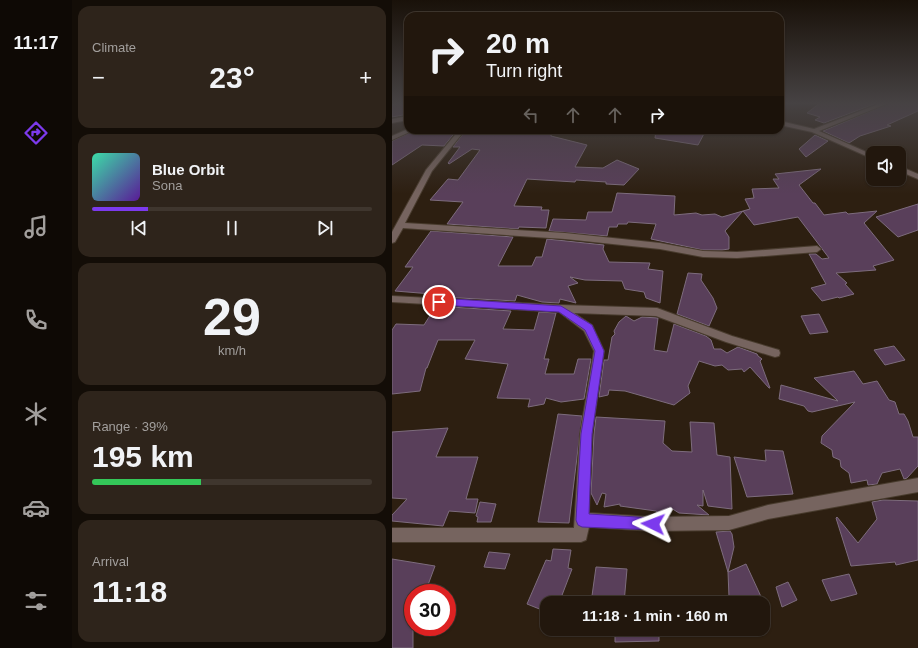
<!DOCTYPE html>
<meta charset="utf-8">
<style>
body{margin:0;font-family:Helvetica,sans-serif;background:#2e241b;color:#f1f3f6;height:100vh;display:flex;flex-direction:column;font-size:15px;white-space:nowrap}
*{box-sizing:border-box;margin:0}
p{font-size:13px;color:#a29f9d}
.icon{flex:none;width:22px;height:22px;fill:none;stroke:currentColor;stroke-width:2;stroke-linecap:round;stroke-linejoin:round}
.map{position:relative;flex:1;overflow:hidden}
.side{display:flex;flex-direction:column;gap:6px;padding:6px;background:#130d07;width:320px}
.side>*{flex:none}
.hud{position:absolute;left:12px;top:12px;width:380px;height:122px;border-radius:12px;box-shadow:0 1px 3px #0004,0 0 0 1px #3f362e;background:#22170d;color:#f1f3f6;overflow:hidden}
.tools{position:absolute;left:474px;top:146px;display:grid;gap:8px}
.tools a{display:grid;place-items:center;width:40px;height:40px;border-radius:8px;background:#22170d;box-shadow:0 1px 3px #0004,0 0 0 1px #3f362e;font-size:20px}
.speed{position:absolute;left:12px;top:584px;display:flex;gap:8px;font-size:20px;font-weight:700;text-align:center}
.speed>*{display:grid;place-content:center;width:52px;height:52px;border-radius:50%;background:#22170d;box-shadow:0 1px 3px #0004,0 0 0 1px #3f362e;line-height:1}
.speed .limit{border:6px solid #d22;background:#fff;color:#111}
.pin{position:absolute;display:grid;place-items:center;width:34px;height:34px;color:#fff;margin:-17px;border:2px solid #fff;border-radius:50%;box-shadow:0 1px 4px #0007}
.me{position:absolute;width:44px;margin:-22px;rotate:273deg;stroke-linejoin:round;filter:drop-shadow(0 0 3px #0008)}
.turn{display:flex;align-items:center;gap:14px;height:84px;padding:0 16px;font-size:18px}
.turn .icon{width:52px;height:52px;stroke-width:2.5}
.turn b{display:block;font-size:28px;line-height:34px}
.lanes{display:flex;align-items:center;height:38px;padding:0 16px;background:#0003;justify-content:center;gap:20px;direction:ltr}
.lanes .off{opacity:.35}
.big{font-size:30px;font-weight:700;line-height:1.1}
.side .card{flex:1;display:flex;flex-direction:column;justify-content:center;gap:6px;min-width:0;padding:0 14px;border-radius:12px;background:#2e241b}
.side .dial{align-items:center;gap:0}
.dial b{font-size:52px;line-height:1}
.song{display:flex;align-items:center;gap:12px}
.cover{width:48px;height:48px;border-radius:6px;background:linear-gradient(135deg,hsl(160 70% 55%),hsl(270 70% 35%))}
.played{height:4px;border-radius:2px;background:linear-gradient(90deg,#7c3aed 20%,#3f362e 20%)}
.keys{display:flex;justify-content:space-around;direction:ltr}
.heat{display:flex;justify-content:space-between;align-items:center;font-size:22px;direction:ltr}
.charge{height:6px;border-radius:3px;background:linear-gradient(90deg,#34c759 39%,#3f362e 0)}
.trip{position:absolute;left:148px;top:596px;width:230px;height:40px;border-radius:12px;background:#22170d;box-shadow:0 1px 3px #0004,0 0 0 1px #3f362e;font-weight:700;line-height:40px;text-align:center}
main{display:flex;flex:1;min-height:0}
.menu{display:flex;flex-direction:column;width:72px;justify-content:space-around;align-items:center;background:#0e0905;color:#a29f9d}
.menu .icon{width:28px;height:28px}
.menu .selected{color:#7c3aed}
.menu b{font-size:18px;color:#f1f3f6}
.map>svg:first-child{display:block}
.building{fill:#593f5a;stroke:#7d6c7d}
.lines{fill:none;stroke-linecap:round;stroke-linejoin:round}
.minor-casing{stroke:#483b2d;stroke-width:2}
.minor{fill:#76645f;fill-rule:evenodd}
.route{fill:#7c3aed;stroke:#51269a}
</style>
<main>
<nav class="menu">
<b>11:17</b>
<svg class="icon selected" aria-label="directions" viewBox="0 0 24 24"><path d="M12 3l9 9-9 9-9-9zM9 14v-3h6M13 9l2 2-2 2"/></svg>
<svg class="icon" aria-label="music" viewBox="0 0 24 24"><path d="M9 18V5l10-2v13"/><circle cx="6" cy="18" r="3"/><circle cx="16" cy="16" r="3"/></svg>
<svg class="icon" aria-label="phone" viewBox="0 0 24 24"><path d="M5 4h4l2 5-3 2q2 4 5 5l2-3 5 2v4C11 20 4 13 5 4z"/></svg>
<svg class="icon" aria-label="climate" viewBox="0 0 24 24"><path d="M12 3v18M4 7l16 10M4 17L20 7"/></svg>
<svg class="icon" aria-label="car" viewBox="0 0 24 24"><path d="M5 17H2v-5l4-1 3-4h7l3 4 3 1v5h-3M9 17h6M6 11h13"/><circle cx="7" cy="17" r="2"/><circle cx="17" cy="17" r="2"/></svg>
<svg class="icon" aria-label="filters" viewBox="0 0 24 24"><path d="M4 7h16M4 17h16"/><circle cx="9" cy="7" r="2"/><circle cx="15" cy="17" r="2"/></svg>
</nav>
<section class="side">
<div class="card"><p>Climate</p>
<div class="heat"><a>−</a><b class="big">23°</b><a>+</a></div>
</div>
<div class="card">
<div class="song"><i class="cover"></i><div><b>Blue Orbit</b><p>Sona</p></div></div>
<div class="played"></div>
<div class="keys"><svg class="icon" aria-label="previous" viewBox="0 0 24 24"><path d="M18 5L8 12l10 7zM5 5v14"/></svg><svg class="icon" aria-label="pause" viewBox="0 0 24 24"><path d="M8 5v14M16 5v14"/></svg><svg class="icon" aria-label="next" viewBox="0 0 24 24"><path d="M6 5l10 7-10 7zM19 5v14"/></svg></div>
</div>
<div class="card dial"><b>29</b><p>km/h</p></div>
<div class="card"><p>Range · 39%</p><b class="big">195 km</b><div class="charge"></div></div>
<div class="card"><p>Arrival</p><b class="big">11:18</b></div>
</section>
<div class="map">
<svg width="526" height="648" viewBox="0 0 526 648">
<rect width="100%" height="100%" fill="#2d1f11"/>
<path class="building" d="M6,103h10v7l-5,5 -11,2v-12z
M428,103h57l-53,20 -9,-3 5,-3 -13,-4z
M498,103h28v8l-31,14 4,1 -31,10 -11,7 -26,-12z
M23,130h42l-13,16 -22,-1 -30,20v-24z
M74,130h86l-1,6 36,9 -12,22 28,1 14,-8 22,9 -15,16 -18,-1v-2l-30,-2 -1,2 -48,-3 -13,27 28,1 -1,3h8l-3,18 -27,-1 -1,2 -71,-5 16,-22 -33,-2 18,-21 10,1 22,-30 -8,-1 -23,15 -1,-1 12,-16h-7z
M264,130h50l-8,15 -43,-7z
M423,135l13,6 -22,16 -7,-8z
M429,169l-22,16 14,18h2l9,12 22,-3 2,2 29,-3 -13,12 30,37 -21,6 3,4 -40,3 11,10 -2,1 9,10 -15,4 -1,-1 -16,4 -11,-13 15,-4 -17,-30h7l6,5 7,-1 -31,-41 -44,8 -11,-14 -18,20 4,6v12l-7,1h-19l-52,-11 5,-15 -28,-2 -1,2h-9l-1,3h-8l-2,9 -58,-5 4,-12 33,1 2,-8h24l5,-19 58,3 -1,19 22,-2 6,2 13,-1 7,3 28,-8 -5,-10 9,-1 -2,-9 27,-1 -6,-9h6l-4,-5z
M526,204v26l-20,7 -22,-20z
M39,231l82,6 -15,29h34l4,-9h6l5,-18 57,6 -1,4 6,13 41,1 -2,6 15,2 -3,32 -14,-5 -2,-6 -19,-3 -3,-8 -37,-1 -15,-3 8,6 -10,3 8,17 -16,-4 -1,4 -17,-1 -25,-7 -2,6 -73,-4 2,-2 -49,-4 18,-24h-8z
M296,273l14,1 -1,6 12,18 4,10 -8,18 -32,-12z
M44,306l75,5 -8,18 31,1 5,-18 17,1 -12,46h5l-4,15h29l4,-15h13l-7,40 -23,3 -15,-4 -2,6 -16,3 2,-8 -33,-1 11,-34 -43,-5 10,-19h-37l-11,28h-1l-6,23 -28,3v-64l4,-6 28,1z
M427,314l9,18 -18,2 -9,-18z
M234,316l8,5 8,-4 16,1 -4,32 13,2 7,-28 32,12 5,4 3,9h7l6,4 11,-6 19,7 1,2 4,3 -2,2 10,27h-1l-19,-21 -6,5 -2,-3 -14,1 -6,-5 -7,1 -16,-5 -11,25 2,7 -16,12 -49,-14 -16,-1 -1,5 -9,2 5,-37h4l4,-23 3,-3 -1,-3 5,-9z
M502,346l11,14 -20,5 -11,-15z
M462,371l9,13 14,-3 12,19 6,2 4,12h5l4,7 5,16h5v29l-11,12 -3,1 -4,-10 -18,4 -5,11 -9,1 -1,-5 -16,3 -2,-10 -8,-6 -1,-7 -7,-3 -1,-7 -11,-7 1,-7 33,-34 -43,10 -4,-1 -4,-5 -25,-7 2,-14 57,16 -24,-23z
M166,414l24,2 -13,107 -31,-1z
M204,417l69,4 -2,22 9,8 20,1 -2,-30 24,1 3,32 13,2 2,52 -24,-3 -5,-16v16l-6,-1 12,10 -30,-2 -8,-5 -6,7h-4l-5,-4 -36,-5v-2l-16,3 2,-13 -4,-1 -5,12 -6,-12 3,-59z
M56,428l-12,29h42l-12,42h12l-3,14 -26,-2 -6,15 -51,-5v-6l15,-16 -15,-1v-66z
M373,450l18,1 10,43 -46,3 -13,-40 32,4z
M491,500l35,1v59l-22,5 -1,-3 -44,4 -15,-48 1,-1 21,26 19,-24 -5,-17z
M88,502l16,2 -5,18h-14l1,-5 -2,-1z
M338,531l2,3 2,13 -6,25 -12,-40z
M161,549l18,1 -3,18 4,1 -13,34h-12v9l-20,-8 19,-44 5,1z
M97,552l21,2 -5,15 -21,-2z
M0,559l43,7 -10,27h-12v55h-21z
M354,564l17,37 -34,-4 -1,-25z
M204,567l31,2 -3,34h-33z
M457,574l8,20 -26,7 -9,-21z
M396,582l9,18 -15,7 -6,-20z
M223,629h44v12l-44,1z"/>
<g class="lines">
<defs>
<path id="minor" d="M489,103h8l-70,28 54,24v4l-61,-27 -32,-7v-4l34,8z
M16,116v4l-16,3v-4z
M16,129l6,1 -22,10v-4z
M67,130h6l-33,41 -27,52 160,10 95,10 43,8 34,1 80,-6 4,3 -4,3 -80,6 -34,-1 -43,-8 -95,-10 -162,-11 -8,14 -3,1v-11l34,-62z
M507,166l19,8v5l-19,-8z
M0,296l169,9 96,3 75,28 47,14 1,3 -1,3 -4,1 -49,-15 -70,-26 -82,-3 18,12 12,26 -12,83 -3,79 64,4 76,-1 39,-11 150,-27v14l-150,27 -39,11 -76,1 -64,-4 -3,13 -5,2h-189v-14h182l6,-94 14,-83 -10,-20 -25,-19 -167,-10z"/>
</defs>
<use href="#minor" class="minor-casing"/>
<use href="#minor" class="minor"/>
</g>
<linearGradient id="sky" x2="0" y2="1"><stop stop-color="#191109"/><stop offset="0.53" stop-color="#464243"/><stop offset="1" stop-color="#464243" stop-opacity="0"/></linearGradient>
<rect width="526" height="194" fill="url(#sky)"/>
<path class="route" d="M47,298l122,8 31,19 12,26 -12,83 -3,80 64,4 4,1 2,5 -2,5 -4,1 -71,-3 -4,-2 -2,-5 5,-86 14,-83 -10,-21 -26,-18 -120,-7 -4,-3z"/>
</svg>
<div class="tools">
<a><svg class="icon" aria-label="sound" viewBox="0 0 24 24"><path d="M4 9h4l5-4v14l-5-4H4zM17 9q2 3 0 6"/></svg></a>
</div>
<div class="speed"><div class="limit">30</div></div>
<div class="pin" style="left:47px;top:302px;background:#d93025"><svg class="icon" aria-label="arrive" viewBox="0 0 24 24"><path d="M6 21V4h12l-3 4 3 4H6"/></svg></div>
<svg class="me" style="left:261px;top:524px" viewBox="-20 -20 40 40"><path d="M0-17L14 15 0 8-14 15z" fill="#7c3aed" stroke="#fff" stroke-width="4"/></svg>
<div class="trip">11:18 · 1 min · 160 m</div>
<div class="hud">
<div class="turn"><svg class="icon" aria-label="right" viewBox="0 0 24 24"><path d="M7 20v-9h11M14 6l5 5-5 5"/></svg><div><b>20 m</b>Turn right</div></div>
<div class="lanes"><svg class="icon off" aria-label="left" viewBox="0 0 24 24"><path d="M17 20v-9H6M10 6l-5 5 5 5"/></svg><svg class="icon off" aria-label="ahead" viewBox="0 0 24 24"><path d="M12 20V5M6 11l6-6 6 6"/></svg><svg class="icon off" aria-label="ahead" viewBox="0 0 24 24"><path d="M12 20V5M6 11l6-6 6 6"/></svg><svg class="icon" aria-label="right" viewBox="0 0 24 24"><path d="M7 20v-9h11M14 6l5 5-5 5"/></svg></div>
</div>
</div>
</main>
